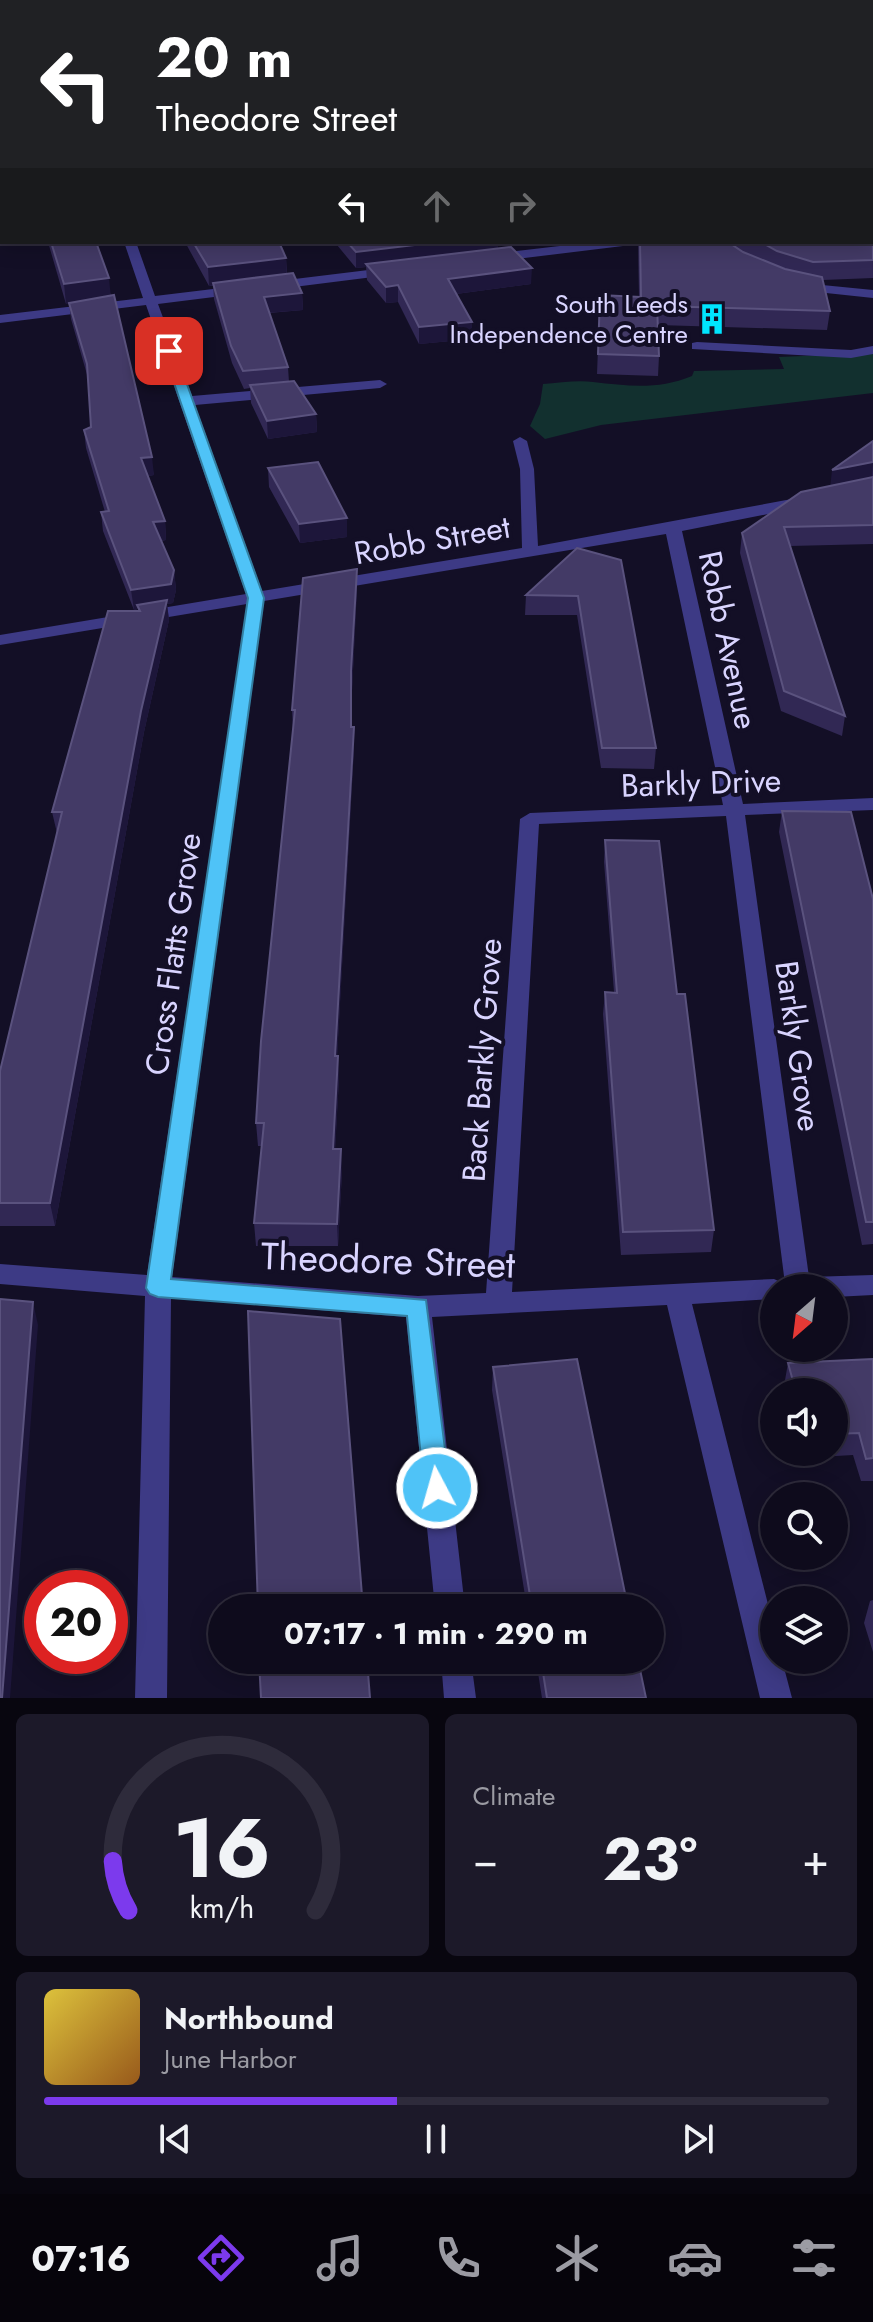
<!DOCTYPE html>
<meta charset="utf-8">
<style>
body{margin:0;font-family:Jost,sans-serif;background:#1c1929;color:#f1f3f6;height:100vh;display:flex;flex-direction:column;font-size:30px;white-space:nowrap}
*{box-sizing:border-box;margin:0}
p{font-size:26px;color:#9b9ba3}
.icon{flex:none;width:44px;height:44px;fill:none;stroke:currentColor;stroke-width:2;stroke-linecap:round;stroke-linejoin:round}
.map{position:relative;height:1698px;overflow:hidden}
.panel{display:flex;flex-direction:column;gap:16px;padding:16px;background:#08060f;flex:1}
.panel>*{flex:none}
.hud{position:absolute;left:0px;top:0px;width:874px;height:244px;box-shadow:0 4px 20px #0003,0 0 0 2px #2e2b3b;background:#202124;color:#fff;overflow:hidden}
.needle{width:52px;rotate:208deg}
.buttons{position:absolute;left:760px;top:1274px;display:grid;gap:16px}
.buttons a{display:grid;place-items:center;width:88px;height:88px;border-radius:50%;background:#0e0b1c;box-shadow:0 4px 20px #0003,0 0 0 2px #2e2b3b;font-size:40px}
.speed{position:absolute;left:24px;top:1570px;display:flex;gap:16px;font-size:40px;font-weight:700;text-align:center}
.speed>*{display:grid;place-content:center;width:104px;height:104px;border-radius:50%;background:#0e0b1c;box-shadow:0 4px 20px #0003,0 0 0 2px #2e2b3b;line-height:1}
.speed .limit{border:12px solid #d22;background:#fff;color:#111}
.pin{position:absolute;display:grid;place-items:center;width:68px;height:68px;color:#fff;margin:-34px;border-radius:16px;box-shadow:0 4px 12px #0006}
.me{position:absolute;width:88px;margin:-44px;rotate:354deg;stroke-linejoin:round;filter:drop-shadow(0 0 6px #0008)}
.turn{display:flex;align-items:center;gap:28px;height:168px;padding:0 24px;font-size:36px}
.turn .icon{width:104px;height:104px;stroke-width:2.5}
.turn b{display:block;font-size:56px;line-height:68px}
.lanes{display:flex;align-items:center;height:76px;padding:0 24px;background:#0003;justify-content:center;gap:40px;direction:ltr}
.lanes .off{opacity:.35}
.big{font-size:60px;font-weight:700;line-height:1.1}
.panel .widget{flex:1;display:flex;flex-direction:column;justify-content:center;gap:12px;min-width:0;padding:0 28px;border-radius:12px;background:#1c1929}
.panel .dial{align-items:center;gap:0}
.dial svg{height:208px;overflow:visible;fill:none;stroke:#2e2b3b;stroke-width:7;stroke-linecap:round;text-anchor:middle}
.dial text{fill:#f1f3f6;stroke:none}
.song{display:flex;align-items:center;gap:24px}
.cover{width:96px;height:96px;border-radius:12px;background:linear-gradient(135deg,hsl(50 70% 55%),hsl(30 70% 35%))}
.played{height:8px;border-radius:4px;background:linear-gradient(90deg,#7c3aed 45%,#2e2b3b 45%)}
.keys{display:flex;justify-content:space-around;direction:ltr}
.heat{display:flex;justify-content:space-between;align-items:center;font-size:44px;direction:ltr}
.panel .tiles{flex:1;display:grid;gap:16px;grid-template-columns:1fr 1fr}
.widget:last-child{grid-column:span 2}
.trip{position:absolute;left:208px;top:1594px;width:456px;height:80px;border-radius:40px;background:#0e0b1c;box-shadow:0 4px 20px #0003,0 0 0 2px #2e2b3b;font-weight:700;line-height:80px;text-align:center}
.dock{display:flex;height:128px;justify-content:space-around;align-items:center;background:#06040b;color:#9b9ba3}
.dock .icon{width:56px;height:56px}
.dock .active{color:#7c3aed}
.dock b{font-size:36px;color:#f1f3f6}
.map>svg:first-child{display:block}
.green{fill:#12302f}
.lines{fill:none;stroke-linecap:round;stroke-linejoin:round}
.minor{fill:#3d3a85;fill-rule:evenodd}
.major{fill:#c25bff;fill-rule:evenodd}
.wall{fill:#312854}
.shaded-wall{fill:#1d163a}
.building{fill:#433a66;stroke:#5a527e;stroke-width:2}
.route{fill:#4fc3f7;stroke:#337fa1;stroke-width:2}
.labels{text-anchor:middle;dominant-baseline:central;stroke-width:8;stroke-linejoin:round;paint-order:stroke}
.far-poi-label{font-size:26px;fill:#d9d4ff;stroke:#130f26;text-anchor:end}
.street-label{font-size:32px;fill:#d9d4ff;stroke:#130f26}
.near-street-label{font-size:38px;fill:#d9d4ff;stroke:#130f26}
</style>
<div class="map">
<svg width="873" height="1698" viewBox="0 0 873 1698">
<rect width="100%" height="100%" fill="#130f26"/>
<path class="green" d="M873,353v40l-272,32 -56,14 -15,-13 10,-22 3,-20c16,-1 34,-4 50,-2 36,4 65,8 99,-6l2,-5 90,-2 -5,-12z"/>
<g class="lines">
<path class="minor" d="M124,242h12l19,54 83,-10 6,4 -6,4 -80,10 34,92 188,-16 7,4 -7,4 -185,17 67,186 260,-43 -2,-79 -7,-28 7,-4 7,4 7,28 4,77 270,-50 8,5 -8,5 -126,25 61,273 130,-6v12l-128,5 64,462 64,-2v20l-39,2v-9h-60v11l-82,5 82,324v32h8l10,38h-32l-93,-393 -235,12 33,291h-30l-29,-291 -235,-19 -4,400h-32l10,-402 -145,-12v-20l147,11 100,-671 -247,41v-10l246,-41 -100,-289 -146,18v-8l143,-17zM666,534l57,271 -193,8 -10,6 -34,474 -68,3 -246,-19 92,-676zM726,816l59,468 -11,-5 -262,13 27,-468z
M594,242h35l-6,4 -131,16 -6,-4 6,-4z
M393,267l6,4 -2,3 -127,16 -6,-4 6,-4z
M802,283l71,7v8l-75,-8 -2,-3z
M697,342l154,8 22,-4v8l-22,4 -159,-9v-6z
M441,1660h30l5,38h-32z"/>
<path class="major" d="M0,118h2v6h-2z"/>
</g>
<path class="wall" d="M0,0l2,2v113l-2,-8z
M53,0h820v62l-1,-60h-818z
M872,66l1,212 -50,2 7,31 -3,19 -169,-5 1,31 -1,20 -61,-2 3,-79 39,2 -1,-55h234z
M48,242h48l15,54 43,179 -6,1 17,45 1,19 -5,1 13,29 2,20 -3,13 -6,1 2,16 -25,112 -89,494h-55v-155l57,-238 -5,-21 86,-201v-2l-4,1 -31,-79 -2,-19h4l-19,-64 -2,-18 7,-3 -3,-49 -17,-59 -2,-16 -3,1z
M185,242h94l7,16 1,16 15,19 1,17 -34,3 19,54 1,15 27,32 1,18 -49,7 -17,-36 -1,-15 -6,1 -12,-26 -18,-64 -1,-13h-4z
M337,242h161v6l33,36 -75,10 16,28v17l-53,5 -21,-42 -12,1 -19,-23 -1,-13 -10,1 -19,-23z
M873,441v103l-83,2 55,170 -3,20 -61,-25 -41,-158 2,-20 88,-47z
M268,468l79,69 -47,6 -31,-56z
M577,548l79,200 -2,21 -53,-1 -24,-153h-52l1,-20z
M357,588l-5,103v36h2v21l-17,308 2,22 -4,71 7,22 -4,75h-82l-2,-23 8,-77h-4l-2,-23 37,-392 -1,-21z
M782,811l91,88v345l-11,1 -83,-413z
M605,840l72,154 37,236 -3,22 -90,3 -18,-241 2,-22h9l-10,-130z
M873,1359v122h-12l-8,-26 -51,3 -1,-6h33v-60h-48l-2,-6 4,-23z
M493,1367l135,241h-101l-35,-218z
M873,1600v52l-9,-29 6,-22z
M536,1660h102l8,38h-104z"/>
<path class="shaded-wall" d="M440,242h58v9l-132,13v3l-10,1v-16z
M286,258l1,19 -78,9 -1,-19z
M532,268l-1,16 -83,11v-16z
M109,278l2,20 -45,6 -2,-20z
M398,285v17l-12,1v-16z
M302,293l1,17 -38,3 -1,-16z
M472,322v17l-53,5v-17z
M316,414l1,18 -49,7 -1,-18z
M152,457l2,18 -11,2 -2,-19z
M873,462l-1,18 -42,9 2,-19z
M347,518v19l-47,6 -1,-19z
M165,521l1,19 -11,1 -2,-19z
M357,569v19l-5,103 -1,57v-77z
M174,570l2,20 -3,13 -6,1 2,16 -25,112 -89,494 -5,-23 91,-492 25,-107 -29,1 1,4 -4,1 -3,-20z
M354,727v21l-18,330 -1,-22z
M338,1056l1,22 -5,93 -1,-22z
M341,1149l1,22 -4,75 -1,-22z
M33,1302l5,23 -28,373h-8z"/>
<path class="building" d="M0,0h5l1,2h-4v28h-2z
M59,0h814v47l-1,-45h-811z
M0,40h2v67l-2,-8z
M872,87l1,3 -1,77z
M872,173l1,87 -60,2 -36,-11 -16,-9h111z
M51,242h45l13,36 -45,6z
M193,242h86l7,16 -78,9z
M347,242h93l-84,10z
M640,242h88l15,10 42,17 37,8 8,34 -173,-5 2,50 -61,-2 2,-59 41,2z
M511,247l21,21 -84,11 24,43 -53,5 -21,-42 -12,2 -20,-23z
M293,273l9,20 -38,4 24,70 -45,4 -12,-25 -18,-63z
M114,295l38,162 -11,1 24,63 -12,1 21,48 -3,14 -40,6 -30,-78 8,-1 -25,-81 7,-3 -4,-63 -18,-61z
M294,381l22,33 -49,7 -17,-36z
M873,441v21l-41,8z
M318,462l29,56 -48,6 -31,-56z
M873,477v48l-89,2 61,189 -61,-25 -42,-158 59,-41z
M577,548l44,12 35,188h-54l-24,-152 -52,-1z
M357,569l-6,102v56h3l-19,329h3l-5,93h8l-4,75 -83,-1 10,-100h-8l5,-82 34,-331h-3l11,-132z
M167,600l-26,111 -91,492h-50v-132l62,-259h-10l56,-201h32l-3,-6z
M782,811l69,1 22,87v323h-7z
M605,840l54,1 18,153h8l29,236 -91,2 -18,-240 12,1z
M0,1299l33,3 -31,396h-2z
M248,1311l92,8 23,289h-105z
M577,1359l51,249h-96l-39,-241z
M873,1359v99l-7,1 -7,-26 -25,1v-42h-38l-8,-29z
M259,1660h108l3,38h-109z
M541,1660h97l8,38h-99z"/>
<path class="route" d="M169,347l6,4 89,247 -93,681 255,21 24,188 -4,8 -9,3 -9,-3 -4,-8 -17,-172 -249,-19 -8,-3 -4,-6 102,-690 -85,-247z"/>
<defs>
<symbol id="building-bare" viewBox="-9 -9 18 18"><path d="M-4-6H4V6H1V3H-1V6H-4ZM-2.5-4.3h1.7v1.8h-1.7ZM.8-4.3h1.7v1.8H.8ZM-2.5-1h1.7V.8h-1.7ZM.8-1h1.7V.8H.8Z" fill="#00e5ff" stroke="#130f26" stroke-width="2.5" paint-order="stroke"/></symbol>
</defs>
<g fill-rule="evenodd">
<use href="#building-bare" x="690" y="297" width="44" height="44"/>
</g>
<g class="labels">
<g class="far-poi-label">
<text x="688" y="304">South Leeds<tspan x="688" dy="30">Independence Centre</tspan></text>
</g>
<g class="street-label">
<text transform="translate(432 540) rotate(-10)">Robb Street</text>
<text transform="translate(728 640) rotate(78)">Robb Avenue</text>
<text transform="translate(701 783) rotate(-2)">Barkly Drive</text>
<text transform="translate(173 954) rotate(-82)">Cross Flatts Grove</text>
<text transform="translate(798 1046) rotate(82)">Barkly Grove</text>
<text transform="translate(482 1060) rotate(-86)">Back Barkly Grove</text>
</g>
<g class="near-street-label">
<text transform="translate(388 1260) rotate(2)">Theodore Street</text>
</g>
</g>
</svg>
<div class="buttons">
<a><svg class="needle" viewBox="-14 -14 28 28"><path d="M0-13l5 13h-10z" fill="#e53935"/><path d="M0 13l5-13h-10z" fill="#9b9ba3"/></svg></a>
<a><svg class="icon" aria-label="sound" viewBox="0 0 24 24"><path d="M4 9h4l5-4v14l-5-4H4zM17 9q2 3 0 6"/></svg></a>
<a><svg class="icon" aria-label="search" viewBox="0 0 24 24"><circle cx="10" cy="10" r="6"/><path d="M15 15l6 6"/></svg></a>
<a><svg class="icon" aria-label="layers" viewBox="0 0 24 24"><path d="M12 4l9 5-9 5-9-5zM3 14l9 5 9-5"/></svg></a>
</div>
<div class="speed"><div class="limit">20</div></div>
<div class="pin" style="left:169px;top:351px;background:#d93025"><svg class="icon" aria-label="arrive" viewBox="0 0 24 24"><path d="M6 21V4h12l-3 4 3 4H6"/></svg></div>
<svg class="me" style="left:437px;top:1488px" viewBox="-20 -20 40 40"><circle r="17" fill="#4fc3f7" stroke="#fff" stroke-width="3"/><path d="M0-11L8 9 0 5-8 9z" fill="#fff"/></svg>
<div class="trip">07:17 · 1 min · 290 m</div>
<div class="hud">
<div class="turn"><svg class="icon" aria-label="left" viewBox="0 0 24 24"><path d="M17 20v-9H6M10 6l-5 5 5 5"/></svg><div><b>20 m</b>Theodore Street</div></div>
<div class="lanes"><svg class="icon" aria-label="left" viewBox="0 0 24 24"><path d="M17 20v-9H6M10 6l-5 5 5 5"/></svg><svg class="icon off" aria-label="ahead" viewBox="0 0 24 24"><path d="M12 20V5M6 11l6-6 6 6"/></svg><svg class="icon off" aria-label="right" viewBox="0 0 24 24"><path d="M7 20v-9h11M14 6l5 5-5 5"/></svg></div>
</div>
</div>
<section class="panel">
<div class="tiles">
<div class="widget dial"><svg viewBox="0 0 100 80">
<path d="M14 69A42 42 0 1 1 86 69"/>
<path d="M14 69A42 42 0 0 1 8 50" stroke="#7c3aed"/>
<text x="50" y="56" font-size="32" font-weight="700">16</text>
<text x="50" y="72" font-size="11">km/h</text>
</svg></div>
<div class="widget"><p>Climate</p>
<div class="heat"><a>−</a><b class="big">23°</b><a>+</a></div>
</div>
<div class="widget">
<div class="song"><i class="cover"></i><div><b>Northbound</b><p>June Harbor</p></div></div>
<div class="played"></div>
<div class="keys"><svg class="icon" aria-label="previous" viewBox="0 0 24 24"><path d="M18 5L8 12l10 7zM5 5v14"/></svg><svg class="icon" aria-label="pause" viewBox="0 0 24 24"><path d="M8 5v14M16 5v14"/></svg><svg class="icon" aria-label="next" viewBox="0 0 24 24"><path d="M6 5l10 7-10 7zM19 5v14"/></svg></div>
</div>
</div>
</section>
<nav class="dock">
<b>07:16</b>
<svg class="icon active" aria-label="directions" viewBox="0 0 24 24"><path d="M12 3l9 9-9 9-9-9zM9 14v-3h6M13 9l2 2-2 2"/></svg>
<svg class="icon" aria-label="music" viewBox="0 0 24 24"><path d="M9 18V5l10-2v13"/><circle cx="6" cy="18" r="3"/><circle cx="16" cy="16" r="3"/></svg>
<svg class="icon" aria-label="phone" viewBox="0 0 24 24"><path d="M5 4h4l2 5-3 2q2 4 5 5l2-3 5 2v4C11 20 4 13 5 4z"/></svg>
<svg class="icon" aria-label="climate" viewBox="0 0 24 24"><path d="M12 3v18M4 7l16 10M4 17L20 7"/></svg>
<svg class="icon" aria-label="car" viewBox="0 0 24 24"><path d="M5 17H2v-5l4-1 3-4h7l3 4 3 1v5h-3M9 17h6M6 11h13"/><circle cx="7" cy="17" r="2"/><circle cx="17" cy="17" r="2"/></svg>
<svg class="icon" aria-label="filters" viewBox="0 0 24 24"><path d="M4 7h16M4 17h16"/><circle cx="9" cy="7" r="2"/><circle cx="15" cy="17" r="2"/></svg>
</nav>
